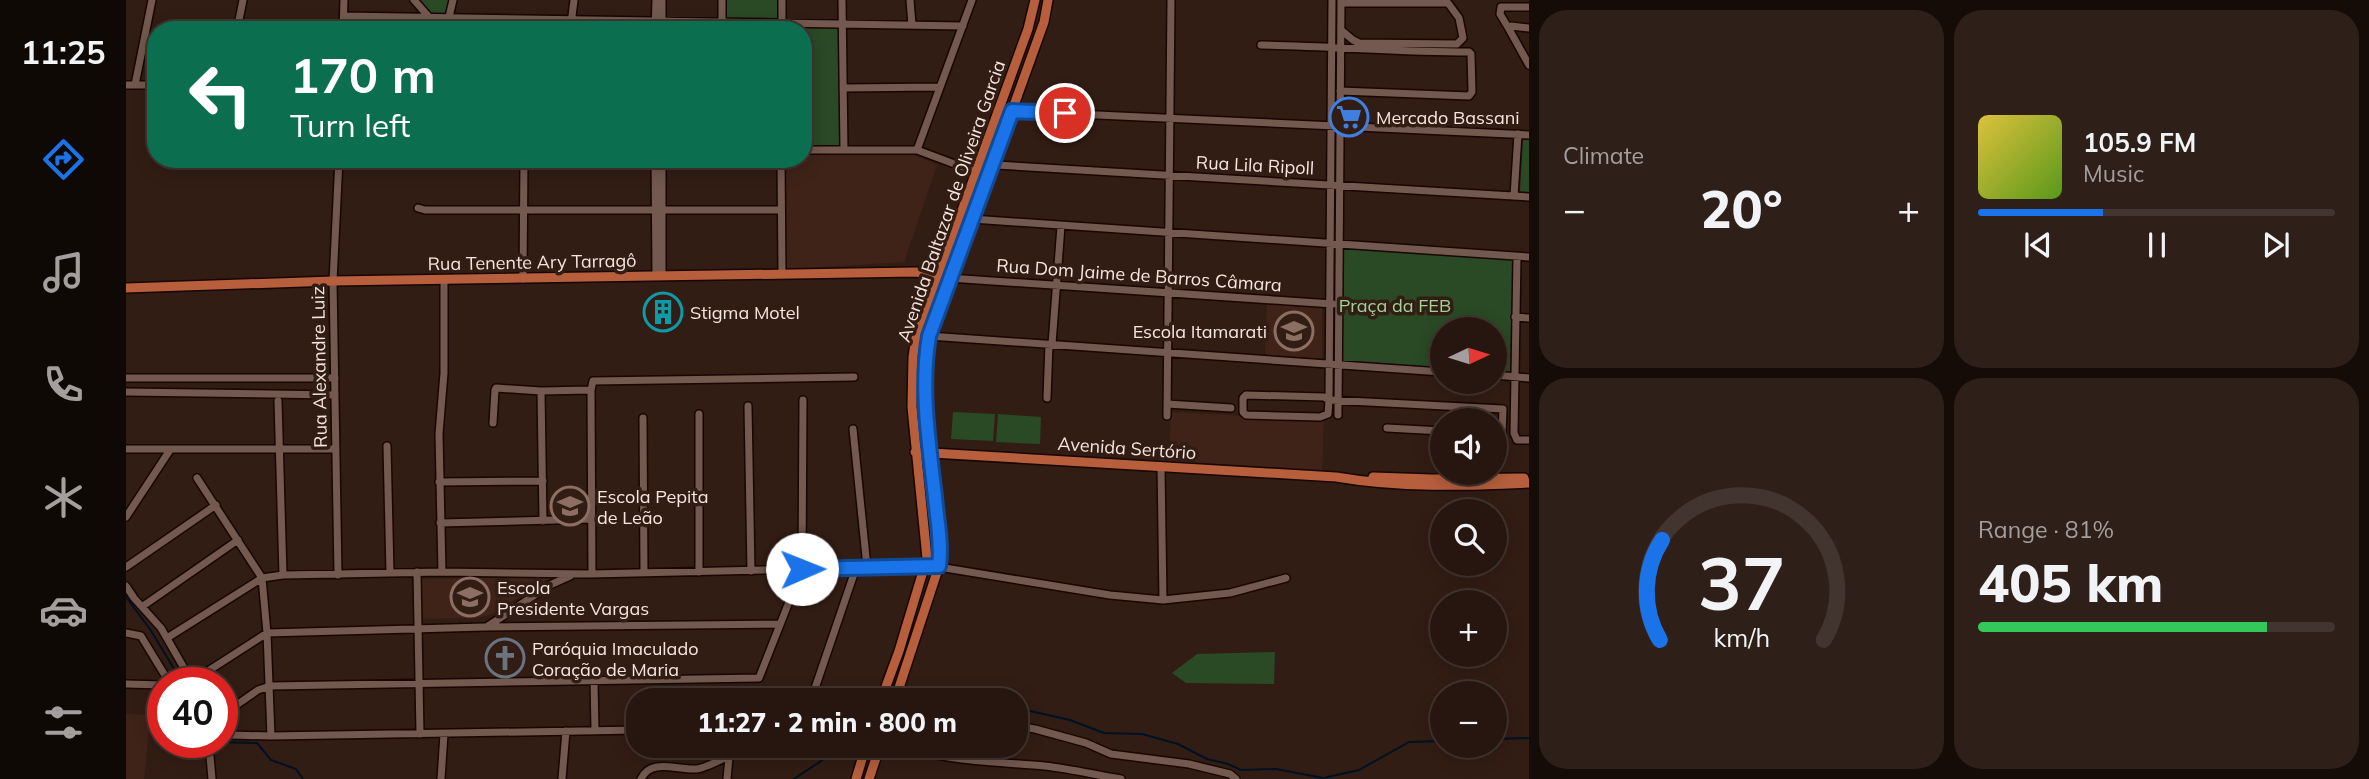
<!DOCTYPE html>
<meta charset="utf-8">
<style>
body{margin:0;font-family:Mulish,sans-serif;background:#2e1f18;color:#f1f3f6;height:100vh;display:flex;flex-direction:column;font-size:26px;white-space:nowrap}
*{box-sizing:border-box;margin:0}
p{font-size:23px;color:#a49f9e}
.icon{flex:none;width:38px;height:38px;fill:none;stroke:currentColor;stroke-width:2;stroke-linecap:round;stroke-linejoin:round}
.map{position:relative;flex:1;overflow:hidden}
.drawer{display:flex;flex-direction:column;gap:10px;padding:10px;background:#150c08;width:840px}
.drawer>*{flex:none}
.hud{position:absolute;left:21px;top:21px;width:665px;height:147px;border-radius:28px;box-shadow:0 4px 18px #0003,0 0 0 2px #42352f;background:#0b6e4f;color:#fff;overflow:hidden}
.needle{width:46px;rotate:86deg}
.controls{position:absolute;left:1304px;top:317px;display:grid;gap:14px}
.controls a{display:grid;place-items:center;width:77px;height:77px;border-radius:50%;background:#26160f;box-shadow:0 4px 18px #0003,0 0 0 2px #42352f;font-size:35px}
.speed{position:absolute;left:21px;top:667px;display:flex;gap:14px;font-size:35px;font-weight:700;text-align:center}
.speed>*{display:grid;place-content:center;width:91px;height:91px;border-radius:50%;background:#26160f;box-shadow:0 4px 18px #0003,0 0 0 2px #42352f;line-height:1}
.speed .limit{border:10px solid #d22;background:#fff;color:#111}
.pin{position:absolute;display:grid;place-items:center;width:60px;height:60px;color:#fff;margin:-30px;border:4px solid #fff;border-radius:50%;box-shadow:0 2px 7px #0007}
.me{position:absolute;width:77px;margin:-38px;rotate:89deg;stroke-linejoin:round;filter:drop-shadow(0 0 5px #0008)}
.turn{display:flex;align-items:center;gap:24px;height:147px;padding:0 28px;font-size:32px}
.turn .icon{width:91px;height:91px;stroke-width:2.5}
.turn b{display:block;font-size:49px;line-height:60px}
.big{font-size:52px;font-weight:800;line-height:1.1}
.drawer .tile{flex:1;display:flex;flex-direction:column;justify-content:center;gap:10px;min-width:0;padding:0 24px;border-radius:28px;background:#2e1f18}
.drawer .dial{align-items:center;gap:0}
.dial svg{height:182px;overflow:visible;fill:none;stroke:#42352f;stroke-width:7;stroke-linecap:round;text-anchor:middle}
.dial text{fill:#f1f3f6;stroke:none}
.song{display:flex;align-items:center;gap:21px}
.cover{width:84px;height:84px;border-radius:10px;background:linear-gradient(135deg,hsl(50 70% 55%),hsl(90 70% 35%))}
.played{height:7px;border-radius:4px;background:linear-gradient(90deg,#1a73e8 35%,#42352f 35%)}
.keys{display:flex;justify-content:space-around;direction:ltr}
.heat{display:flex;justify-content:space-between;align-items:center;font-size:38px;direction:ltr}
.charge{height:10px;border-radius:5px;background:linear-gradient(90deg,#34c759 81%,#42352f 0)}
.drawer .tiles{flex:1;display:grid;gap:10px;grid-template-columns:repeat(2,1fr)}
.trip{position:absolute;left:500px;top:688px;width:402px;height:70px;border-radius:28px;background:#26160f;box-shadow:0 4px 18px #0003,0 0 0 2px #42352f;font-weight:800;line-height:70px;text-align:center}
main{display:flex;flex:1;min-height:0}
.menu{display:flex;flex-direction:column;width:126px;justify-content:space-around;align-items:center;background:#0f0906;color:#a49f9e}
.menu .icon{width:49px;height:49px}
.menu .current{color:#1a73e8}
.menu b{font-size:32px;color:#f1f3f6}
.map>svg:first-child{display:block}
.built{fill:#3f2318}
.green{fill:#2a4925}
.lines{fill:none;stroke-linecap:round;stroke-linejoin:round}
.stream{stroke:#011122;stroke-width:2}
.minor-casing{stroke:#190602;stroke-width:10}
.major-casing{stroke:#190602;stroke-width:12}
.minor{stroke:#73594f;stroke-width:7}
.major{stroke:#b75f3d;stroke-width:9}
.route-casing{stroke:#114b97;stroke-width:18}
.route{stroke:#1a73e8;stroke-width:12}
.labels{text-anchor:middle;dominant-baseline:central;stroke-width:7;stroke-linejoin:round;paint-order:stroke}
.poi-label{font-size:18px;fill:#f5e5e0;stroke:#321d14;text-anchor:start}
.street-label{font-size:18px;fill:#f5e5e0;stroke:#321d14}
.park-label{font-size:18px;fill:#9ed394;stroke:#321d14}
</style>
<main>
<nav class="menu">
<b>11:25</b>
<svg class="icon current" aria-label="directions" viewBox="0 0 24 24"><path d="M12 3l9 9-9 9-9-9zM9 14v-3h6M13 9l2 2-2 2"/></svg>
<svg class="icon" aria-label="music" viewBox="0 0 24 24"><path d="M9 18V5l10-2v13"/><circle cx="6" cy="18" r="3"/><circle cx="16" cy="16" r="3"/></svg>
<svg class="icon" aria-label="phone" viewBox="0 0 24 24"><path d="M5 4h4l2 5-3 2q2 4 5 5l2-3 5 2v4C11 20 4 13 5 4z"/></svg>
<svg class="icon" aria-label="climate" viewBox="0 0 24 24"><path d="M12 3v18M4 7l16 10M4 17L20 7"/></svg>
<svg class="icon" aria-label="car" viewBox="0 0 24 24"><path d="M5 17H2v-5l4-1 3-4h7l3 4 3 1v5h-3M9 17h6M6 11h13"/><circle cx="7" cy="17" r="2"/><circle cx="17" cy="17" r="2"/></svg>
<svg class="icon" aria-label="filters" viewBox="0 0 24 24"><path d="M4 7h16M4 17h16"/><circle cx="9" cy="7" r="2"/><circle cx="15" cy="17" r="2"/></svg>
</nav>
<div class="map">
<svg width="1403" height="779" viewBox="0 0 1403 779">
<rect width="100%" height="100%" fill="#321d14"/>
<path class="built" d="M677,153l109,1 25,11 -33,97 -119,7 -1,-110h19z
M1141,301l55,5v54l-57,-4z
M1045,412l153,8 -2,50 -153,-9z
M426,577l-62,38 -14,3 -53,1 -3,-40z
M0,714l25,1 -7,64h-18z"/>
<path class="green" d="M292,0h32l-4,16h-15z
M600,0h52v20l-52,1z
M540,27h172l3,119h-38v-116h-137z
M1397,140h6v52l-9,-1z
M1217,248l170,12 -3,114 -15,-1 -1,-44h-52v40l-102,-7z
M827,412l42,2 -2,27 -42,-2z
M872,414l43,3 -1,27 -44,-2z
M1149,652l-1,32 -88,-1 -14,-10 25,-19z"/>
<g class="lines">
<path class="stream" d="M0,597l24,32 32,53
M811,700l23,-7 26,7
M891,708l53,12 34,13 38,1 36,10 29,15 21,5 13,6 35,-1 47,9 36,-8 50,-28 33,-1
M1368,739l35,-1
M93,742l38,1 14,17 25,9 7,10
M668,779l45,-30 9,-3"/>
<defs>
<path id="minor" d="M288,0l15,17
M536,0v30
M656,0v22
M716,0l2,150
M784,0l2,25
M1206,0l-3,400 -1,14 -8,3 -74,-2 -3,-3v-14l3,-3 78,2 5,3 174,9 -1,25h-8
M218,16l619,10
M323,17l4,-17
M596,22v-22
M1403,28l-18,-2 -2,3 20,36
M1383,29l-9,-15 1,-7h28
M111,30l6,-30
M217,30l1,-30
M442,30l3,-6 3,-24
M529,30l1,-30
M1215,30l12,10 6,3 98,1 6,-6 -4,-20 -11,-15h-107
M1135,45c69,1 138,7 208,7l2,2 1,38 -3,4 -129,-5
M0,85h30
M9,85l17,-85
M717,88l97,-1
M886,111l517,24
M677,150h114l59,22
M791,150l55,-150
M529,159l1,117
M655,159l1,115
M853,164l550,33
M1388,196l4,-62
M292,208l7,2h356
M846,219l557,38
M1391,257l-3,176 3,7h12
M536,276v-117
M823,278l384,26
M397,279l1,-120
M1389,317l14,1
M803,336l513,36
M926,344l9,-118
M1368,375l35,3
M0,378h209
M415,391l2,130
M0,392l209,3
M921,398l2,-54
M152,401l5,174
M1041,404l64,4
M622,406l3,165
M1212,415l3,-415
M1041,416l4,-416
M517,418l1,155
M367,423l2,-33 1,-2 45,3 50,-1
M1261,428l55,3
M727,429l14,138
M261,446l3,127
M0,449h210
M1035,466l2,134
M71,478l65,100 5,55 4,103
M313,482l104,-1
M0,517l44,-67
M314,523l153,-4
M0,567l90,-62
M291,572l3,162
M316,572l-3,-138 5,-61v-93
M573,572v-158
M466,574l-1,-184 2,-9 261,-4
M212,575l-5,-294 6,-122
M0,586l8,12 27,30 31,54
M17,606l95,-66
M362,626l62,-41 20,-9
M0,633l15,3 28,46
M41,638l95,-60 21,-3 159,-3 150,2 341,-8 177,29 53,5 67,-7 56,-15
M468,680l1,50
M65,682l76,-49 218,-6 295,-3
M0,684l37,1
M685,700l45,-132
M96,715l36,-25 12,-4 489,-8 43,-109 1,-169
M96,722l8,13 41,1 368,-6
M891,726l18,3 51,14 25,11 78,10 41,10 6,5
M79,742l5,14 2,23
M779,746c42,16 96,16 140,20 26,3 51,9 76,13
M315,779l3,-45
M436,779l4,-48
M515,779c10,-21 35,-9 55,-10 14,-1 40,-19 56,-23
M601,779l3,-33"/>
<path id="major" d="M0,288l207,-7 583,-9 33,6
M789,452l421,25c64,11 129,9 193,6
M1247,477l59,2 92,-1
M755,700l18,-49 28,-93 -15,-151 1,-50 3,-20 112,-308 7,-29
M769,700l44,-134 1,-12c-4,-73 -22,-145 -11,-218l88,-239 27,-75 4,-22
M730,779l10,-33
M743,779l11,-33"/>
</defs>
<use href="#minor" class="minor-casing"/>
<use href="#major" class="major-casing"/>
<use href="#minor" class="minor"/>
<use href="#major" class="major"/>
</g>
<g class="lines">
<defs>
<path id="route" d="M676,569l137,-3c3,-23 -2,-46 -4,-69 -6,-54 -15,-108 -6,-161l83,-225 53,2"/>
</defs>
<use href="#route" class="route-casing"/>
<use href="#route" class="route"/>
</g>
<defs>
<symbol id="supermarket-ring" viewBox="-11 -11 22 22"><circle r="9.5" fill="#321d14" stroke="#3f7fe0" stroke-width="1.5"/><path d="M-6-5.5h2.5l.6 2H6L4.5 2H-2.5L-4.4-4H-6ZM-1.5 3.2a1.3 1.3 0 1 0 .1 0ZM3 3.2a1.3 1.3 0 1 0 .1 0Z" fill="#3f7fe0"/></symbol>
<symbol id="building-ring" viewBox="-11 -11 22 22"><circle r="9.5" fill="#321d14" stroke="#0f9aa8" stroke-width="1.5"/><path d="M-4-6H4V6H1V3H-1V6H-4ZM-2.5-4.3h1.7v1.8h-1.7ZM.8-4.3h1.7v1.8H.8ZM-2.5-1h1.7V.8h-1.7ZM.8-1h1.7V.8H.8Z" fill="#0f9aa8"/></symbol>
<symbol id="school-ring" viewBox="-11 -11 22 22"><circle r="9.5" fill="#321d14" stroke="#8d6e63" stroke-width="1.5"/><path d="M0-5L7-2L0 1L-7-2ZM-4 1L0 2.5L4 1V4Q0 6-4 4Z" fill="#8d6e63"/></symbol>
<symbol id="church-ring" viewBox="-11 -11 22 22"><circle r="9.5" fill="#321d14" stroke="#6b7280" stroke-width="1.5"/><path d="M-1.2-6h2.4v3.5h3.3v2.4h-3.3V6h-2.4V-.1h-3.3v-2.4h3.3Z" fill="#6b7280"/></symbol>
</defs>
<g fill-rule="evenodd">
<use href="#supermarket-ring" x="1201" y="95" width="44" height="44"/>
<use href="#building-ring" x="515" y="290" width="44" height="44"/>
<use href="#school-ring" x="1146" y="309" width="44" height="44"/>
<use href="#school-ring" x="422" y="484" width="44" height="44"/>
<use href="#school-ring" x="322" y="575" width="44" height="44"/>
<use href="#church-ring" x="357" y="636" width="44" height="44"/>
</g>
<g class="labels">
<g class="poi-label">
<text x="1250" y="117">Mercado Bassani</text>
<text x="564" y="312">Stigma Motel</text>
<text x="1141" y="331" text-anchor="end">Escola Itamarati</text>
<text x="471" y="496">Escola Pepita<tspan x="471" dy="21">de Leão</tspan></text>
<text x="371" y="587">Escola<tspan x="371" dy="21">Presidente Vargas</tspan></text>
<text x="406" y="648">Paróquia Imaculado<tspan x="406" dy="21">Coração de Maria</tspan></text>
</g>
<g class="street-label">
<text transform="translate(1129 165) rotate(3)">Rua Lila Ripoll</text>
<text transform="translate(825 201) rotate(-71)">Avenida Baltazar de Oliveira Garcia</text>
<text transform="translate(406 262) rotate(-1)">Rua Tenente Ary Tarragô</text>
<text transform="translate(1013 275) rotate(4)">Rua Dom Jaime de Barros Câmara</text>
<text transform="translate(193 367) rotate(-91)">Rua Alexandre Luiz</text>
<text transform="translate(1001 448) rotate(4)">Avenida Sertório</text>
</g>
<g class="park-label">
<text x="1269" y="305">Praça da FEB</text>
</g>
</g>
</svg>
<div class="controls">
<a><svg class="needle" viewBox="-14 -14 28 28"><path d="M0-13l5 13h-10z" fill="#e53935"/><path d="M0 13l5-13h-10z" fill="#a49f9e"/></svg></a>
<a><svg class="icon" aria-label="sound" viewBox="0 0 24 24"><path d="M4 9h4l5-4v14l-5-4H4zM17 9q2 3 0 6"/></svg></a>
<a><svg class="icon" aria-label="search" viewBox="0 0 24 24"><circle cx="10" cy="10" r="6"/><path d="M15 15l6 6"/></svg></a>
<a>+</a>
<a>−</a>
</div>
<div class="speed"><div class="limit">40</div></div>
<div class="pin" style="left:939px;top:113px;background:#d93025"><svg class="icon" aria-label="arrive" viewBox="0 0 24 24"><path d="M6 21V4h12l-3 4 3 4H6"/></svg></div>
<svg class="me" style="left:676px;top:569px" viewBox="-20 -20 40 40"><circle r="19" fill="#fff"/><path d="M0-13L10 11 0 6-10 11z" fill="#1a73e8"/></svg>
<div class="trip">11:27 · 2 min · 800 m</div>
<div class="hud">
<div class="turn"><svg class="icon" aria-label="left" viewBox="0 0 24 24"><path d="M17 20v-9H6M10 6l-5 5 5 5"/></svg><div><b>170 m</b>Turn left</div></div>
</div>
</div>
<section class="drawer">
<div class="tiles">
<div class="tile"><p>Climate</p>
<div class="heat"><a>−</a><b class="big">20°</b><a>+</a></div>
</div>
<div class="tile">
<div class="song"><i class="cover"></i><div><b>105.9 FM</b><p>Music</p></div></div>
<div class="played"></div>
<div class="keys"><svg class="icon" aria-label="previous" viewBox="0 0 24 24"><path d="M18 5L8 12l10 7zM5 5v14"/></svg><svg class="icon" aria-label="pause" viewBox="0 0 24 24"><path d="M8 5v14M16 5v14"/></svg><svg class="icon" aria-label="next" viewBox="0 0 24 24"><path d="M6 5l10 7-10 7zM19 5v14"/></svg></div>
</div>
<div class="tile dial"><svg viewBox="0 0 100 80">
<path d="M14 69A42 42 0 1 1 86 69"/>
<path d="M14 69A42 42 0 0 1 15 25" stroke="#1a73e8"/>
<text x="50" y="56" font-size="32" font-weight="700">37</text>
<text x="50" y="72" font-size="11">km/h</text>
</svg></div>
<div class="tile"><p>Range · 81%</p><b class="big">405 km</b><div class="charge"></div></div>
</div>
</section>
</main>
